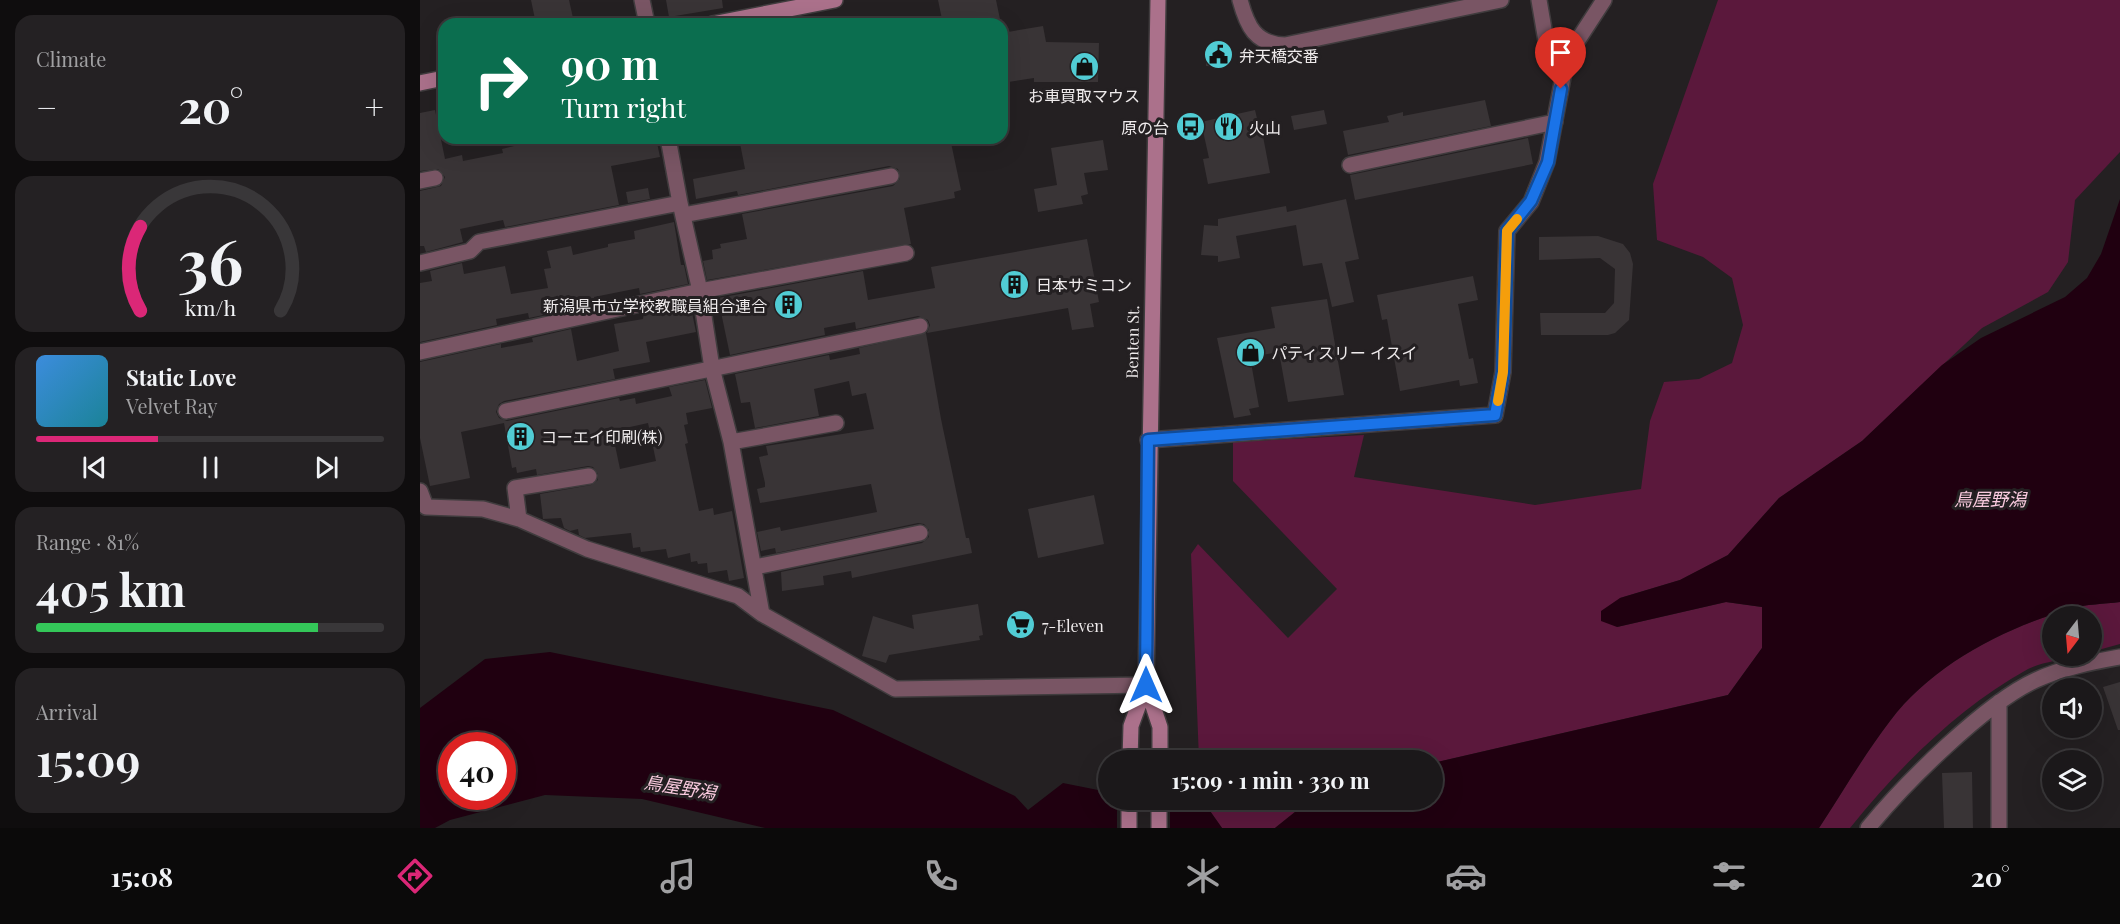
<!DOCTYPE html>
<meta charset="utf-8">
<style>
body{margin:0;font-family:"Playfair Display","Noto Sans JP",serif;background:#242123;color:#f1f3f6;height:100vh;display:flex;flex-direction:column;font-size:22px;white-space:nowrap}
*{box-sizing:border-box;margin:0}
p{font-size:20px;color:#a0a0a2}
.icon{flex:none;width:33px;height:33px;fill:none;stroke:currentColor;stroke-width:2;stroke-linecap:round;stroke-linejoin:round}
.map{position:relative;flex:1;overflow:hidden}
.side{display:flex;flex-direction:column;gap:15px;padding:15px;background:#0f0d0e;width:420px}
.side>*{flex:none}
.guide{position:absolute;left:18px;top:18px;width:570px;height:126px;border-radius:18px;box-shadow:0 6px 24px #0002,0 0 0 2px #393739;background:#0b6e4f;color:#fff;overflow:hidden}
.needle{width:39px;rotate:196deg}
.tools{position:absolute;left:1622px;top:606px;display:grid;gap:12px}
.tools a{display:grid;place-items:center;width:60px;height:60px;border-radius:50%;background:#1b181a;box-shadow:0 6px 24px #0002,0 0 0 2px #393739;font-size:30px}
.speed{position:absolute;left:18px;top:732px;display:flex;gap:12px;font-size:30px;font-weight:700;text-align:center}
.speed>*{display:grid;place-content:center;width:78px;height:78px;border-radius:50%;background:#1b181a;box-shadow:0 6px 24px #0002,0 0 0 2px #393739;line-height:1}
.speed .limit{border:9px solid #d22;background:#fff;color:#111}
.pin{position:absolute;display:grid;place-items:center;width:51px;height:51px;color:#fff;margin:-62px -26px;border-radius:50% 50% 50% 0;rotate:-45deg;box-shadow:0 0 6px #0007}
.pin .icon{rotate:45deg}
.me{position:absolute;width:66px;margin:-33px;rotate:0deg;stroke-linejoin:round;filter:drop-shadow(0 0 4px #0008)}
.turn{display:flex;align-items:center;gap:21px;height:126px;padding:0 24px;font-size:27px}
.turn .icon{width:78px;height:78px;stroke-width:2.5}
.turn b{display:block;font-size:42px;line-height:51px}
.big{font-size:45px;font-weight:700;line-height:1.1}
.side .widget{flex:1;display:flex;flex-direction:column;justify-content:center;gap:9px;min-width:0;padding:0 21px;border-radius:18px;background:#242123}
.side .dial{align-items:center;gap:0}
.dial svg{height:156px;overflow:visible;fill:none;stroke:#393739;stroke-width:7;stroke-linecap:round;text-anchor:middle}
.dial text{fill:#f1f3f6;stroke:none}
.song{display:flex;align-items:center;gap:18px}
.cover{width:72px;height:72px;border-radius:9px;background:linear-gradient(135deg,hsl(210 70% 55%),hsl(190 70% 35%))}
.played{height:6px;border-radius:3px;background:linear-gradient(90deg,#db2777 35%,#393739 35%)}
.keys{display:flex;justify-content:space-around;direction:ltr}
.heat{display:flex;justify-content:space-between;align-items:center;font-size:33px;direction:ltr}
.charge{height:9px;border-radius:4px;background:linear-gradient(90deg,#34c759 81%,#393739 0)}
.trip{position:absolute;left:678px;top:750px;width:345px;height:60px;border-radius:30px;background:#1b181a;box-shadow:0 6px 24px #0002,0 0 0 2px #393739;font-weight:700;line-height:60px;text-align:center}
.tabs{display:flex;height:96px;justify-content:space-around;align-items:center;background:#0b0a0a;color:#a0a0a2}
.tabs .icon{width:42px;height:42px}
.tabs .active{color:#db2777}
.tabs b{font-size:27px;color:#f1f3f6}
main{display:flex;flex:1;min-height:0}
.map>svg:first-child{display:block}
.green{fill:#5b183c}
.water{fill:#200010;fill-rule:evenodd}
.pier{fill:#242022}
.building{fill:#393436;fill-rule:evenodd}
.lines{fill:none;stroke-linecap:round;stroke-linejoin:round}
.street-casing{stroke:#403c3e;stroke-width:18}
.secondary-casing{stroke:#403c3e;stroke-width:18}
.street{stroke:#795564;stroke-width:15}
.secondary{stroke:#ab718b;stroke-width:15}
.route-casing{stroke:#114b97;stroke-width:15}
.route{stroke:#1a73e8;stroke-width:10}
.slow{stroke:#f59e0b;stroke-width:10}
.labels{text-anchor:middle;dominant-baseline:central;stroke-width:6;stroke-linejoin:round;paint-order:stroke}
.poi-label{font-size:16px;fill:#efebec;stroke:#242022;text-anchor:start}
.street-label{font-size:16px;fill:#efebec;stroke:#242022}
.water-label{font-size:18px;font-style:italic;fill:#f9cade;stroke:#242022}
</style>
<main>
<section class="side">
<div class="widget"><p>Climate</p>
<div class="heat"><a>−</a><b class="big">20°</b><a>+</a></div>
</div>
<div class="widget dial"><svg viewBox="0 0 100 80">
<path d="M14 69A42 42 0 1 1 86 69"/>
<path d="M14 69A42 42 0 0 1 14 26" stroke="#db2777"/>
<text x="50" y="56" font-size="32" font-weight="700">36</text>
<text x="50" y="72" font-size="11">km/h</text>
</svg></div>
<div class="widget">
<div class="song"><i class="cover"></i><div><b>Static Love</b><p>Velvet Ray</p></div></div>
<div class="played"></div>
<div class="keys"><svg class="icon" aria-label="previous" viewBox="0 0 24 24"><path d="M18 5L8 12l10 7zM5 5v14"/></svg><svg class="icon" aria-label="pause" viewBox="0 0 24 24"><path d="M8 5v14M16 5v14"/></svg><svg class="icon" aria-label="next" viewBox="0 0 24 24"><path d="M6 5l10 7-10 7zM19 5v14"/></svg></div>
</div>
<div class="widget"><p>Range · 81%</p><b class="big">405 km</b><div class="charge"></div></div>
<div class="widget"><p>Arrival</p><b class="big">15:09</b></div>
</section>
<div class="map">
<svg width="1700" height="828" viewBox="0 0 1700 828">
<rect width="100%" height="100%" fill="#242022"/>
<path class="green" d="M1298,0h402v152l-45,48 -7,62 -20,30 -66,36 -120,113 -83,57 -51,57 -48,25 -60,18 -3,29 109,-25 36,5v41l-34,47 -295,68 -1,-3h-233l-8,-206 7,-10 90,94 49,-49 -104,-108v-39l131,-7 -10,42 181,28 106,-16 9,-68 14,-39 35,-3 33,-16 11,-38 -11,-47 -29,-21 -46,-17 -4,-56z
M1700,602v42l-29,8v-36h-39v40h25c-15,4 -35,6 -49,13 -70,39 -128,97 -178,159h-31c23,-35 45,-73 71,-107 42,-56 114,-93 180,-112 16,-5 34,-5 50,-7z
M777,800h113l-35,28h-53l-12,-17 -14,-3z"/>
<path class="water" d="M1700,199v403c-16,2 -34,2 -50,7 -66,19 -138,56 -180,112 -26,34 -48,72 -71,107h-544l35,-28h122l1,-37 295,-68 34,-47v-41l-36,-5 -109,25 -16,-6v-10l19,-13 60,-18 48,-25 51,-57 83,-57 80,-76 39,-27 84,-41 22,-19 14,-24z
M130,652l283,58 182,86 13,14 35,-27 45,9v8h42l60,11 12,17h-457l-123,-29 -97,-4 -95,25 -15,8h-15v-120l65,-49zM32,746h50v50h-50z"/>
<path class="pier" d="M697,800h53v28h-53z"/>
<path class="building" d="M111,0h38l4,18 -11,2 1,4h-27z
M246,0h56l1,8 -54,9z
M518,0h58l5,24h-58z
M623,26l3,16 53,1 -1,39h-64v-4l-32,5v-50z
M786,47l16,1 -1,19 -15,-1z
M1065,100l6,26 -143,29 -5,-24 46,-9 -2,-6 16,-4v4z
M15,110l10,49 17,-4 1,6 40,-8 -1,-4 46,-11h108l4,19 -49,9 8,39 -114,22 -2,-7 -43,9 3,13 -37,10 -2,-6h-4v-55l21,-5 4,-9 -7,-8 -18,2v-58z
M835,110l5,21h2l8,42 -62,11 -5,-25 6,-1 -8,-36z
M904,110l3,14 -33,6 -3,-14z
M319,138h211l11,52 -7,2 1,6 -51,10 7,36 -204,36 -4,-19 10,-2 -1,-9 9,-2 -1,-4 27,-5 -5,-25 151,-28 7,-7 -2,-10 -9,-3 -151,29 -1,-4 -41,8 -3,-20 52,-10z
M1108,138l5,26 -178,36 -5,-25z
M683,140l5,30 -24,3 4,21 -7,2 2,8 -45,8 -4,-23 23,-4 -6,-37z
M228,188l2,11 -22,4 -2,-11z
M926,199l13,60 -14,3 9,40 -22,5 -10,-44 -19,3 -7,-41 -60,11 4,22 -22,4v-6l-17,-1 3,-30 14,1v-7l68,-13 1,6z
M254,222l7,43h3l4,19 -48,10 -1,-6 -45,9 1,7 -66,14 -1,-5 -32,6 1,6 -77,17v-59l12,-2 -2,-10 32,-8 2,11 41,-8 6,28 37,-6 -4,-19 7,-1 -4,-17 24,-5 2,9 35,-8v-3l27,-5 -1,-8z
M1178,236l25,8 7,9 3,11 -4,56 -14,13 -7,2h-67l-1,-22h65l9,-10 1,-34 -15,-11 -61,2v-23z
M667,239l12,63 -9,2 4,23 -22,3 -4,-22 -141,25 3,-8 -2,-5 -10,-4 -62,13 -1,-7 -31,6 1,7 -95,20 -12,-57 145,-27 5,29 67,-12 -4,-21z
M1053,276l5,24 -20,4 11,55 4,-1 5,25 -18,3 -1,-6 -59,11 -13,-72 -5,1 -5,-25z
M907,299l17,96 -56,7 -9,-50 -29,5 9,50 -10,2 2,6 -17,3 -17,-80 58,-10 -4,-21z
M270,303l6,29 -50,10 4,20 -37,7 2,10 -111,22 -5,3 -3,8 3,6 8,3 112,-23 1,3 15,-3 1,6 36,-8 -3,-9 36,-7 7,28 -26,5 2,11 -4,1 4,18 -3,1 14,67 14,-3 1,7 18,-4 12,67 -15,3 -2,-11 -19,3 -1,-10 -9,1 -1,-3 -6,1 -1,-9 -22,5 -2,-9 -25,3 -1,-5 -7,1 -2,-15 -46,5 -6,-3 -1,-6 -8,2 -6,-3 -3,-10 -18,1 -3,-25 51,-9 7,-5v-6l-5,-7 -5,-1 -51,9 -1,-6 -19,4 -1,-6 -4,1 -8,-45 -43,9 9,46 -40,8 -10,-48v-76l81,-18v4l32,-6 -1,-4 39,-9 6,32 42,-10 -5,-27 29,-5 1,-6zM228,423l8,38 -36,8 -8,-38z
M506,333l15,86 25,119h3l3,15 -120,25 -1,-7 -28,5 1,9 -42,6 -1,-19 141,-29 7,-6v-7l-5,-6 -6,-1 -142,30 -1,-5 -14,3 -4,-19 23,-5 1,4 96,-19 -6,-28 -111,19 -3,-14 8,-2v-4l-6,-26 9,-2 -2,-9 108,-17 -8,-36 -14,3 -3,-15 -35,8 5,27 -64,12 -5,-26 -9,1 -6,-29 94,-19 1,5 30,-6 -1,-6z
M674,495l10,49 -66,14 -10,-49z
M558,604l5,31 -4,1 1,4 -91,15 -3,8 -24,-7 11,-40 41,13 -2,-14z
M1700,682v48h-2l-15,-43z
M1552,772l1,56h-29l-2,-55z"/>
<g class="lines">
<defs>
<path id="street" d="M222,0l5,24
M820,0c7,26 15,44 45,45l216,-45
M1119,0l8,47 17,25
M248,138l12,65 20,88 12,77 19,74 31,172
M930,165l205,-43
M0,181l15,-3
M263,215l208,-39
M0,263l50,-12 9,-9 201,-39
M0,352l280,-61 206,-38
M86,411l414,-85
M728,440l347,-25 8,-43 4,-141 24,-29 16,-40 17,-90 10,-26 30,-46
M311,442l105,-19
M0,491l6,16
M6,507l57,2 36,10 68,30 151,47 24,18 133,75 251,-4
M99,519l-4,-31 74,-12
M335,567l165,-34
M1579,702v126
M1448,828c36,-44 117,-125 168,-148 26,-12 56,-18 84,-23"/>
<path id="secondary" d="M738,0l-12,685 14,42v33
M292,24l123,-24
M0,83l24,-5
M710,760l1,-34 15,-41
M709,828v-28
M739,828v-28"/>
</defs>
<use href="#street" class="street-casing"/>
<use href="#secondary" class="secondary-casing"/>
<use href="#street" class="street"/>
<use href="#secondary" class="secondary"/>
</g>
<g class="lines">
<defs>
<path id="route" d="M726,685l2,-245 347,-25 8,-43 4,-141 24,-30 17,-39 13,-73"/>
</defs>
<use href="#route" class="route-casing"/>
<use href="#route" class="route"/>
<path class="slow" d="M1078,401l5,-29 4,-141 10,-12"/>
</g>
<defs>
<symbol id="civic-disc" viewBox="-11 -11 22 22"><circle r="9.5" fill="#51ccd4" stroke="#242022"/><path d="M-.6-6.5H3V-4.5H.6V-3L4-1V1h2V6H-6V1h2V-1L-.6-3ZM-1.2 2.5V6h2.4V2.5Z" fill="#111"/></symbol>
<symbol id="shop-disc" viewBox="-11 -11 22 22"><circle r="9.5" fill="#51ccd4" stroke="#242022"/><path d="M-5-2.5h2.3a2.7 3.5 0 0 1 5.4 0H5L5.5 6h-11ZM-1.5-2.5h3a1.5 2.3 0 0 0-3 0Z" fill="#111"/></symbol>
<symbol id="bus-disc" viewBox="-11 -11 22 22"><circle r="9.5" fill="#51ccd4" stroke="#242022"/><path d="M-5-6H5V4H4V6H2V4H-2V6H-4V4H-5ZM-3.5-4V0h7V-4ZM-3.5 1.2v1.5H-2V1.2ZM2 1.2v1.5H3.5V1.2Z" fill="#111"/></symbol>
<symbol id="restaurant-disc" viewBox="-11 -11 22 22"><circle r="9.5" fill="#51ccd4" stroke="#242022"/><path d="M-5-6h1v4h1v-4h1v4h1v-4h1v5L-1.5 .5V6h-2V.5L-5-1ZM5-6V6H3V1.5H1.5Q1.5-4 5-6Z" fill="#111"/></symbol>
<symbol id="building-disc" viewBox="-11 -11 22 22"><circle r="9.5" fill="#51ccd4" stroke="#242022"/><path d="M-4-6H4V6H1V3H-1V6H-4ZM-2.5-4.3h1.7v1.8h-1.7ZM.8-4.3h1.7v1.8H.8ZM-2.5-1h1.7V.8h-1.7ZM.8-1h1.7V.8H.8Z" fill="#111"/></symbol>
<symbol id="supermarket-disc" viewBox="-11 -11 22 22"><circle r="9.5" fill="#51ccd4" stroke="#242022"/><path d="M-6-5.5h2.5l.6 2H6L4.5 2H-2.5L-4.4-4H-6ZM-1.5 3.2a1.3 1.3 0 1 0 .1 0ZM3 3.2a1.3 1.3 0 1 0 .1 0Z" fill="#111"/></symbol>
</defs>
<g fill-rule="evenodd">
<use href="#civic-disc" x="782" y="38" width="33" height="33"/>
<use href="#shop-disc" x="648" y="50" width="33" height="33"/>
<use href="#bus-disc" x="754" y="110" width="33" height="33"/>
<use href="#restaurant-disc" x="792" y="110" width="33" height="33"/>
<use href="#building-disc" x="578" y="268" width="33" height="33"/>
<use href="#building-disc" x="352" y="288" width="33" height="33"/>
<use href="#shop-disc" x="814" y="336" width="33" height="33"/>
<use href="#building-disc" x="84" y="420" width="33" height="33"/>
<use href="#supermarket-disc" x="584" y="608" width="33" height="33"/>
</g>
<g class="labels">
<g class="poi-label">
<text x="819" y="55">弁天橋交番</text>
<text x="664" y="95" text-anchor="middle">お車買取マウス</text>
<text x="749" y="127" text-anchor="end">原の台</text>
<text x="829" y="127">火山</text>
<text x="616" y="284">日本サミコン</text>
<text x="347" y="305" text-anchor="end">新潟県市立学校教職員組合連合</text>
<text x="851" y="352">パティスリー イスイ</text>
<text x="121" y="436">コーエイ印刷(株)</text>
<text x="622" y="625">7-Eleven</text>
</g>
<g class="street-label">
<text transform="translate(712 342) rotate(-89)">Benten St.</text>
</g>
<g class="water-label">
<text x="1570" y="499">鳥屋野潟</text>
<text transform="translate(260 787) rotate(9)">鳥屋野潟</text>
</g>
</g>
</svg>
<div class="tools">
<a><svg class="needle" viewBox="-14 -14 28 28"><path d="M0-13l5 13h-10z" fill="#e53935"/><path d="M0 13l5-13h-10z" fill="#a0a0a2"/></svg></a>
<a><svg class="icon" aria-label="sound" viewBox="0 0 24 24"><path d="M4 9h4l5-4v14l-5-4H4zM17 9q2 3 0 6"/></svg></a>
<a><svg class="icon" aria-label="layers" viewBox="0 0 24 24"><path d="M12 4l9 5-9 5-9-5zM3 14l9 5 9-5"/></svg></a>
</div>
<div class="speed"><div class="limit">40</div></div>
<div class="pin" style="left:1141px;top:89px;background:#d93025"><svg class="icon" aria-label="arrive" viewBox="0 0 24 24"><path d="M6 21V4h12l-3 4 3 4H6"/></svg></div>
<svg class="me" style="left:726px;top:685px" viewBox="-20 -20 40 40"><path d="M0-17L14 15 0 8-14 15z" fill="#1a73e8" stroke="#fff" stroke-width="4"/></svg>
<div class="trip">15:09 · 1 min · 330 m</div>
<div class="guide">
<div class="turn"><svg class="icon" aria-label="right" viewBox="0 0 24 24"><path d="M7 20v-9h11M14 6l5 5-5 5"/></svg><div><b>90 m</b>Turn right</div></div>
</div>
</div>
</main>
<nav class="tabs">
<b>15:08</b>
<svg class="icon active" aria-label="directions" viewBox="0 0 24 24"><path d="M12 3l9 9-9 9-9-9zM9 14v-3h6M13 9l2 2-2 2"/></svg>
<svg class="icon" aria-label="music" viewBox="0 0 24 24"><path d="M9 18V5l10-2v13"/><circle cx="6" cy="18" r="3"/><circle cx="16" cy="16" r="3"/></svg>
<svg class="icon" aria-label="phone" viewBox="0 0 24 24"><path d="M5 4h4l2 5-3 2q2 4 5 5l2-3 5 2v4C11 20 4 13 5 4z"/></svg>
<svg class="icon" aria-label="climate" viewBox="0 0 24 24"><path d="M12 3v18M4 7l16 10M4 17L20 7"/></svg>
<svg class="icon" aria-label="car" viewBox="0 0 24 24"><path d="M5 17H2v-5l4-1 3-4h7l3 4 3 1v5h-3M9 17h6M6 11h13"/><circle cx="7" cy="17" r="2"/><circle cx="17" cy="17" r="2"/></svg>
<svg class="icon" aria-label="filters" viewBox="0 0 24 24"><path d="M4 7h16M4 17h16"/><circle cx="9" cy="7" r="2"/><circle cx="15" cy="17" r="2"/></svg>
<b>20°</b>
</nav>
